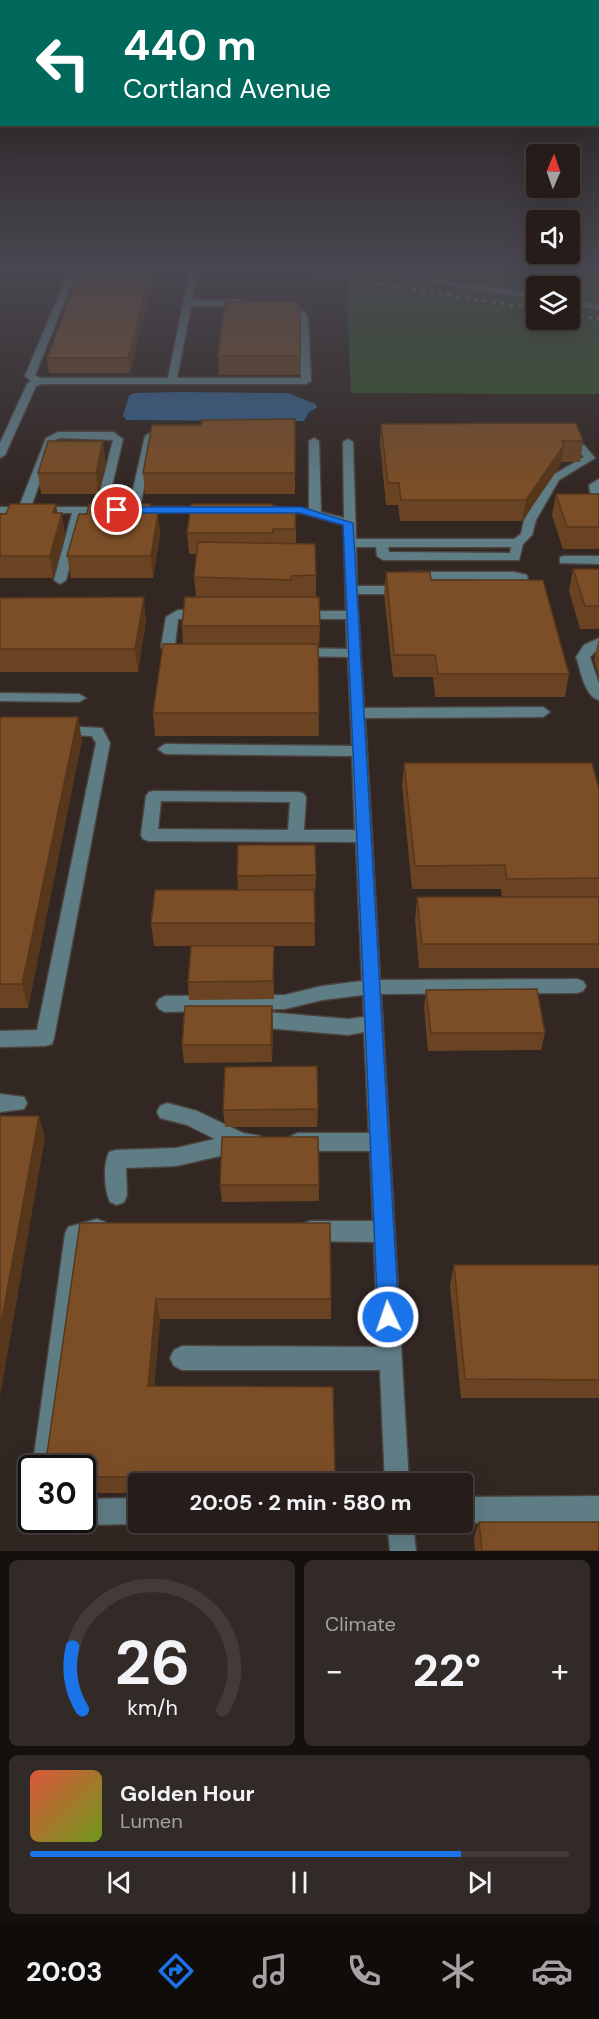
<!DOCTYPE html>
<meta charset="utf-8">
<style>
body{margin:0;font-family:"DM Sans",sans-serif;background:#322a27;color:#f1f3f6;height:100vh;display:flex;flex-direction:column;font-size:22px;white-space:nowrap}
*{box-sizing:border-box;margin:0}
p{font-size:20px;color:#a4a2a2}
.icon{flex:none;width:33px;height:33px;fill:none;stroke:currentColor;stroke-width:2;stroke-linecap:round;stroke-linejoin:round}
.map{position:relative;height:1551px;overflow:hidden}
.sheet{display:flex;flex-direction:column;gap:9px;padding:9px;background:#15100e;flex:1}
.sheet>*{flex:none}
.guide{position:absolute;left:0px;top:0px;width:600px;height:126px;box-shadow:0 6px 24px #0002,0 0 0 2px #423b39;background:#00695c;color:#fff;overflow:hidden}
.needle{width:39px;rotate:2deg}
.fabs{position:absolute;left:526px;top:144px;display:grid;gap:12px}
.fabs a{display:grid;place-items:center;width:54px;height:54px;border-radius:6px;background:#261d1a;box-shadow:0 6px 24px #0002,0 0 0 2px #423b39;font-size:30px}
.speed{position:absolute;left:18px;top:1455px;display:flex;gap:12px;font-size:30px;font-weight:700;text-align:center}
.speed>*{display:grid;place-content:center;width:78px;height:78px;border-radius:50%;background:#261d1a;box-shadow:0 6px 24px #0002,0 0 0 2px #423b39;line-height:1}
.speed .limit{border:3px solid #111;border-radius:9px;background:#fff;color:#111}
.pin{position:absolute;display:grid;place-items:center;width:51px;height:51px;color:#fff;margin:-26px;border:3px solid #fff;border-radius:50%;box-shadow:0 2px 6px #0007}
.me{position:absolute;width:66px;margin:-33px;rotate:357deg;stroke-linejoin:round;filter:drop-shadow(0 0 4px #0008)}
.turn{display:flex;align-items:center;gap:21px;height:126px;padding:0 24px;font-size:27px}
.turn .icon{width:78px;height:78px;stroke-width:2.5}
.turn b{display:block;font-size:42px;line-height:51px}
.big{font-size:45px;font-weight:700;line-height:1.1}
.sheet .card{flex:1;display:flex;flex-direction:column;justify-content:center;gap:9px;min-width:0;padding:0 21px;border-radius:9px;background:#322a27}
.sheet .dial{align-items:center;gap:0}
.dial svg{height:156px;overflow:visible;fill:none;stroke:#423b39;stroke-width:7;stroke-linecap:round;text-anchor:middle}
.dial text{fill:#f1f3f6;stroke:none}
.song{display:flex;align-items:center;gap:18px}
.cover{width:72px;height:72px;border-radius:9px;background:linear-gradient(135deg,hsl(10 70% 55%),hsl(80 70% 35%))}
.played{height:6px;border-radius:3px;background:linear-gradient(90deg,#1a73e8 80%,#423b39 80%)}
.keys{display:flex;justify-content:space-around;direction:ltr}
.heat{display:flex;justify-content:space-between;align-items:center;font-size:33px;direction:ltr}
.sheet .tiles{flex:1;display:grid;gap:9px;grid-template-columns:1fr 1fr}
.card:last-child{grid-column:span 2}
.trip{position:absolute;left:128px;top:1473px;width:345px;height:60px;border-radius:6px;background:#261d1a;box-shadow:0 6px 24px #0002,0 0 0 2px #423b39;font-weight:700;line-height:60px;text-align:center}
.tab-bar{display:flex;height:96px;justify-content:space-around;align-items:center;background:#0f0c0a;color:#a4a2a2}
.tab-bar .icon{width:42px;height:42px}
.tab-bar .current{color:#1a73e8}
.tab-bar b{font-size:27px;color:#f1f3f6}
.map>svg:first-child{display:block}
.green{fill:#36552c;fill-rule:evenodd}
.water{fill:#356088}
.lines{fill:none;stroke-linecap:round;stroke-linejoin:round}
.minor-casing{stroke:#4c423e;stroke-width:3}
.minor{fill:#5f7d85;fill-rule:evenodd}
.rail{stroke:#8a807d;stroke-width:3;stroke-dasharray:4.5 4.5;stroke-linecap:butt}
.wall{fill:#6a4322}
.shaded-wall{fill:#56371b}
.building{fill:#7b4e27;stroke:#56371b;stroke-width:1.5}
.route{fill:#1a73e8;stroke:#114b97;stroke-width:1.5}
</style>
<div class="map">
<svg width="599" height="1551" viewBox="0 0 599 1551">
<rect width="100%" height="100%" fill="#322723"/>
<path class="green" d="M346,271h253v123l-248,-1zM537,286h33v34h-33z"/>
<path class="water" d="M181,392l107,1 28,11 1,4 -8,4 -5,9 -178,-1 -3,-5 6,-19 5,-3z"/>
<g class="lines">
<defs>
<path id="minor" d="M69,271h8l-42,104 5,3h128l22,-107h8l-6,29h53l4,3 -4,3h-54l-14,72h124l-1,-60 -23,-9v-4l3,-1 25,8 3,6 3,63 -5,3h-264l-6,2 -31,69 -5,3v-15l27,-59 4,-3 -6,-5z
M360,271h23l154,23v6z
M570,299l29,5v6l-29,-5z
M58,432h55l10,7 -16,68 6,3 -6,3h-23l-18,67 -6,4 -6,-4 18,-67h-72v-6h19l27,-69zM60,438l53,2 -17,67h-65l24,-67z
M150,433h18l5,3 -5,3h-14l-14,68h69l6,3 -2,2h-86l-2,-2 4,-3 16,-71z
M314,438l5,3 2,71 23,6 -1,-76 5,-3 5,3 3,97h158l7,-5 3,-14 27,-44 33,-19 -9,-10 1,-2h8l11,13 -36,22 -23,40 -4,15 -9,9 -4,16h-136l-6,-4 -1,-9h-20l1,39h46l6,4 -6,4h-46l7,114 179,-1 7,5 -7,5 -178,1 15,262 197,-1 6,2 3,5 -3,5 -6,2 -196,1 28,490h-24l-5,-114h-198l-8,-4 -4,-8 4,-8 8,-4 196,1 -4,-105 -64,-1 -8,-3 -3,-7 3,-7 8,-3h63l-3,-70h-72l-7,-3 -3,-6 3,-6 7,-3h71l-5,-101 -16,3 -94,-8 -6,-3 -3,-5 3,-5 6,-3 94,8 16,-2 -1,-22 -41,5 -37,9 -120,3 -6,-3 -3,-5 3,-5 6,-3 120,-1 37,-9 40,-5 -6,-139 -207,-1 -6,-2 -2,-4 5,-39 3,-4 5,-1 144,1 5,1 3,4 -2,33h51l-3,-74 -187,-2 -7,-5 7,-5 187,2 -4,-89 -51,-1 -7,-4 7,-4 50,1 -1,-30h-47l-6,-4 6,-4h47l-2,-86 -43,-12h-26l-6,-3 6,-3 34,2v-68zM388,547h123l-1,6 -121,-1zM161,801l129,1 -2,28 -130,-1z
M599,479v27h-1l-6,-3 -3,-18z
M564,556h35v8l-39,-1v-6z
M411,572h103l13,3 3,16 -6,4 -11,-1 -2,-3 2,-3 5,-1 -1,-7h-3l-107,-1v-6z
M178,610h25l6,4 -6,4 -25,1 -3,26 13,3 2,3 -7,4 -20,-5 -2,-3 5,-30z
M599,638v10l-9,9 9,27v16c-15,-4 -18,-30 -23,-43l8,-12z
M0,693l79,1 7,4 -7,4 -79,-1z
M60,726l42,2 8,15 -56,295 -2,6 -7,2 -45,1v-16l37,-1 59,-287 -4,-7 -37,-2 -2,-3z
M0,1094l24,3 3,6 -3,6 -24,3z
M167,1103l30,8 46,22 17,3 3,6 -3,6 -18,3 -66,15 -50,2 1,27 -3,7 -7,3 -7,-3c-6,-13 -7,-37 -1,-50l7,-2 60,-2 39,-9 -28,-14 -27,-7 -3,-6 3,-6z
M97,1219l8,3 3,7 -3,7 -19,6 -31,226 -23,2 33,-236 3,-7z
M599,1496v26l-137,1v-26z
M138,1498v24h3l-3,2 -56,1 -10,-5h10v-21z
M387,1522h26l3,29h-26z"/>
</defs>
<use href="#minor" class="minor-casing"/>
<use href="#minor" class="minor"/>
<path class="rail" d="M296,271l241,38
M570,315l29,4"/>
</g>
<path class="wall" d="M80,271h75l-25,102h-81l-2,-15z
M300,302v73h-81l-1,-19z
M295,419v75h-150l-2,-21z
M381,424l202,17 -3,21h-19l-1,4 -38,55h-122l-2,-16h-12l-6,-61z
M106,462l-8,32h-57l-3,-21z
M556,494h43v55h-36l-11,-34z
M56,504l1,9 8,22 -12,43h-53v-64h6z
M273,508h23v35l20,32v22l4,29 -1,23h-1l1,87h-164l-2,-23 30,-69 -1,-18 14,-29 -2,-20 3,-23h-8l-2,-21z
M152,513h6l2,22 -7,43h-82l-4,-22z
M573,569h26v60h-19l-11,-38z
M386,572l45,8 138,94 -4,23h-130l-2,-20h-40l-9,-83z
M0,598l146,22 -8,52h-138z
M599,637v40l-5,-17z
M0,717l82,23 -54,268h-28z
M404,763l195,26v179h-180l-4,-48 2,-23h85l-1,-8h-89l-10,-103z
M316,875l-1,19h-1l1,52h-41v53l-85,1 -1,-18 3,-36h-37l-3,-23 87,-33 -1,-14z
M426,990l119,43 -4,17 -113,1 -4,-43z
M273,1023l-1,39 -88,1 -2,-18z
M318,1109l-1,18h-92l-2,-17z
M220,1185h99v16l-97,1z
M80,1223l251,76v20h-171l-6,67 181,91 -1,7h-196v9h-56z
M454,1265h145v133h-138l-11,-112z
M479,1522l120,29h-124l-1,-14z"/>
<path class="shaded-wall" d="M151,271h4l-25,102 -2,-15z
M103,441l3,21 -8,32 -2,-21z
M564,445l-4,21 -38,55 4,-21z
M56,504l3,19 3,-10 3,22 -12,43 -3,-22 3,-43z
M158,513l2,22 -7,43 -2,-22z
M144,597l2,23 -8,52 -3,-23z
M78,717l4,23 -54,268 -6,-24z
M274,946v53l-1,-18z
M272,1006l1,17 -1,39 -1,-17z
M39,1116l6,22 -45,259v-68z
M156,1299l4,20 -7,86 -5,-19z"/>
<path class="building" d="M80,271h71l-23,87h-81z
M225,302h75v54h-82z
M295,419v54h-152l9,-48h49l1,-5z
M576,423l7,18h-21l2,4 -38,55h-125l-2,-17h-11l-7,-59z
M48,441h55l-7,32h-58z
M556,494h43v33h-32z
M10,504h46l-3,9h9l-12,43h-50v-42h6z
M89,504h62l-2,9h9l-7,43h-84l12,-42h8z
M191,504h82v4h23l-1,21h-22v4h-86z
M198,542l117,2 1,31 -25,1v4l-97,-3z
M573,569h26v37h-14z
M386,572h44l1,8h112l26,94h-131l-3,-19h-41z
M144,597l-9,52h-135v-51z
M185,597h134l1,29h-138z
M163,644h155l1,69h-166z
M0,717h78l-56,267h-22z
M404,763h188l7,26v89l-92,1 -2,-14 -90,1z
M238,845h77l1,30 -79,1z
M155,890h159l1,33h-164z
M417,897h182v47h-177z
M191,946h83l-1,35 -85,1z
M537,989l8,44h-114l-5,-43z
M185,1006h87l-1,39h-89z
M317,1066l1,43 -95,1 2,-43z
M0,1116h39l-39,213z
M222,1137h96l1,48h-99z
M80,1223h250l1,76h-175l-8,87 185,1 2,90h-253v-9h-37z
M454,1265h145v115l-134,-1z
M479,1522h120v29h-117z"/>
<linearGradient id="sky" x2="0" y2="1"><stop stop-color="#1c1513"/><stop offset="0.55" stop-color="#494750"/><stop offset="1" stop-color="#494750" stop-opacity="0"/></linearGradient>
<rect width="599" height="489" fill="url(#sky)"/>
<path class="route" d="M114,507h187l52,16 46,794 -3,7 -8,3 -7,-3 -3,-7 -35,-792 -43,-12h-183l-3,-1z"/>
</svg>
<div class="fabs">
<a><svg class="needle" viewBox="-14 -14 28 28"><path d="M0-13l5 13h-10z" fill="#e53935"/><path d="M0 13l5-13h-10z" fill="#a4a2a2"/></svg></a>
<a><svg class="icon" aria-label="sound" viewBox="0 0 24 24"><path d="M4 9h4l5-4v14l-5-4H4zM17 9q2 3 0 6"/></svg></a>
<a><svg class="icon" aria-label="layers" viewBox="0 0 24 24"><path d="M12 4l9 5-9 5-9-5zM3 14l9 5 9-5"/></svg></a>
</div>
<div class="speed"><div class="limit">30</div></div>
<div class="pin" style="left:117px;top:510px;background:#d93025"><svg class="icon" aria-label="arrive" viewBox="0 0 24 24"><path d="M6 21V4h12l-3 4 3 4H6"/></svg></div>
<svg class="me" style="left:388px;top:1317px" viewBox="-20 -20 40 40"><circle r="17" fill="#1a73e8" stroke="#fff" stroke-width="3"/><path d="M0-11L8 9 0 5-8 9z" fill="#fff"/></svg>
<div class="trip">20:05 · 2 min · 580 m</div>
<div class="guide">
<div class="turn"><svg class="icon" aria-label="left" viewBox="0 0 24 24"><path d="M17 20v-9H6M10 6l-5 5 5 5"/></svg><div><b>440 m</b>Cortland Avenue</div></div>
</div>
</div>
<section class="sheet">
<div class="tiles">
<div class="card dial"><svg viewBox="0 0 100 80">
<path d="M14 69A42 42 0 1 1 86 69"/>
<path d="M14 69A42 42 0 0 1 9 37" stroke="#1a73e8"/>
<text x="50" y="56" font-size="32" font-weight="700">26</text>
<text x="50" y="72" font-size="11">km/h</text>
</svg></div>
<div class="card"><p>Climate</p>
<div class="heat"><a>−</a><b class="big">22°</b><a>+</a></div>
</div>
<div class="card">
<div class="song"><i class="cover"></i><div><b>Golden Hour</b><p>Lumen</p></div></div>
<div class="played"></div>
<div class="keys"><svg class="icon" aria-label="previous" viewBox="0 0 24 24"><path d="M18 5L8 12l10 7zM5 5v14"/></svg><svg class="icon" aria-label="pause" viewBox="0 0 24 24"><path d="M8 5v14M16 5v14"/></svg><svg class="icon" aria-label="next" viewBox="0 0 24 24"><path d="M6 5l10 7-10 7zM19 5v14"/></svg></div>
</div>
</div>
</section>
<nav class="tab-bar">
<b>20:03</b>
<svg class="icon current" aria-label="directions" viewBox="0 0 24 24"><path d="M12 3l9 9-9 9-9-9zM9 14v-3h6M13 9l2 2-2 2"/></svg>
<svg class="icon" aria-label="music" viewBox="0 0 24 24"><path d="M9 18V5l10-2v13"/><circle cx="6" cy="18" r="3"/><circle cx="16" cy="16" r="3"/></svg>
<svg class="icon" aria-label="phone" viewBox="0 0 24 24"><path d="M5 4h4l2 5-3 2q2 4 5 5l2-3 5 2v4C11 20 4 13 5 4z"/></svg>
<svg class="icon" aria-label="climate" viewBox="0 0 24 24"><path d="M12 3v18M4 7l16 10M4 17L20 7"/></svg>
<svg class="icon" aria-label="car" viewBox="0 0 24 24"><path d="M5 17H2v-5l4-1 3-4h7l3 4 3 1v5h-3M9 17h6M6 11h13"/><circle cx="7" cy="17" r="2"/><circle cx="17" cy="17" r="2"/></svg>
</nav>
